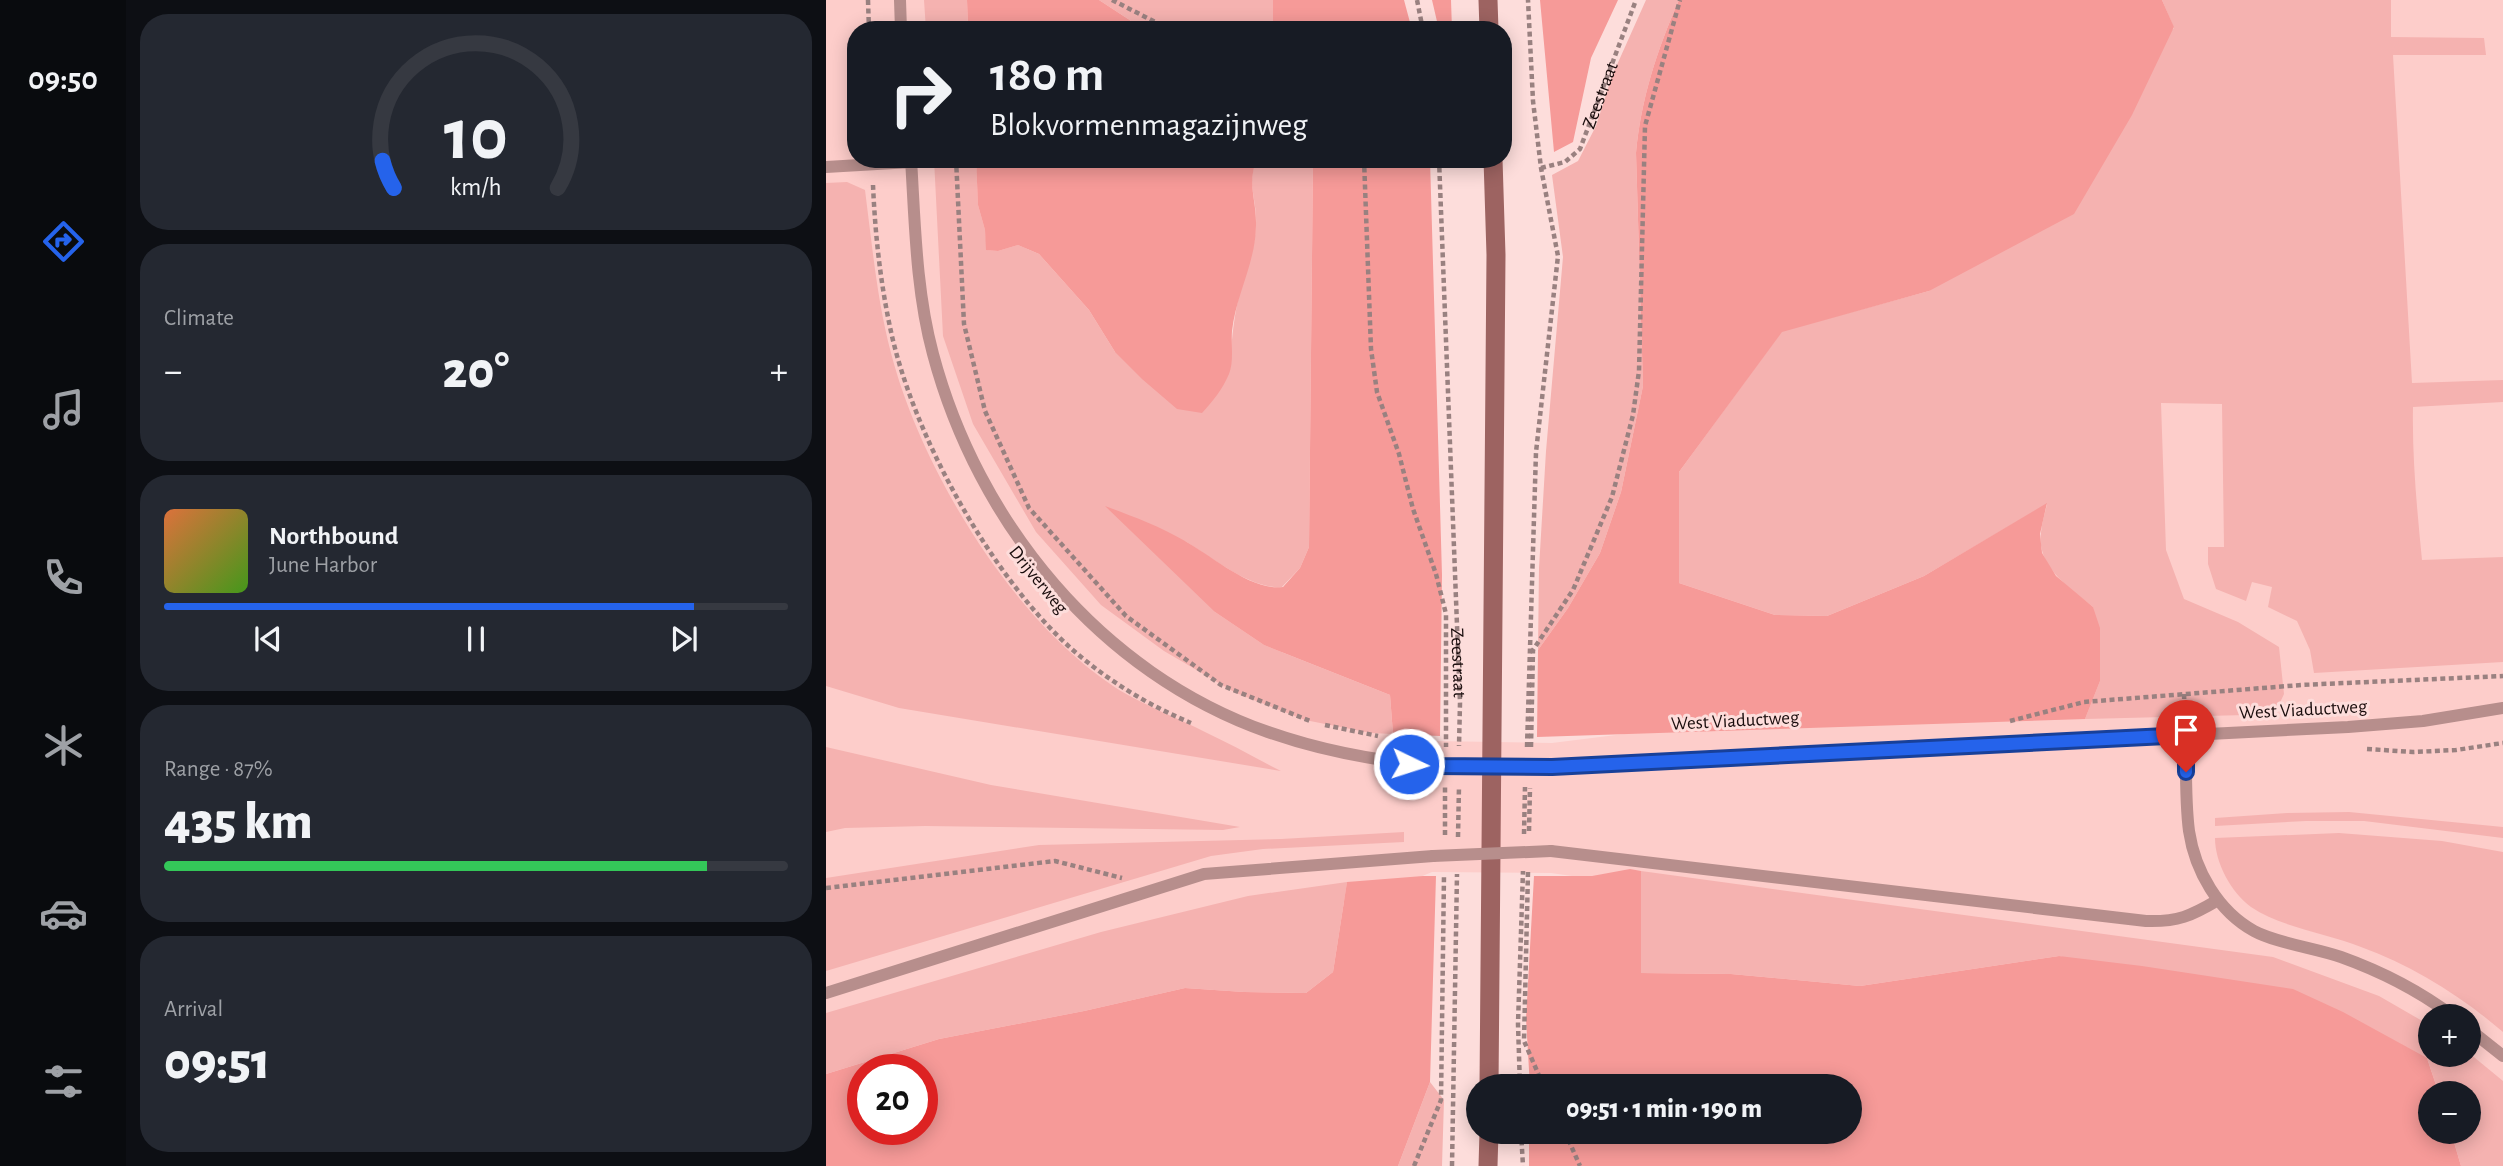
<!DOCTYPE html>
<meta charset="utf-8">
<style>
body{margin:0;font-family:"Alegreya Sans",sans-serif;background:#242831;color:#f1f3f6;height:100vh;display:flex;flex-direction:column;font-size:26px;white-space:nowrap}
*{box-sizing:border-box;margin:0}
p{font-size:23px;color:#9ea1a6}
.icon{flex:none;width:38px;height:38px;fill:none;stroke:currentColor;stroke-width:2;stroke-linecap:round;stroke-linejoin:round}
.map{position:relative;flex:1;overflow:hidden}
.panel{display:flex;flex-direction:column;gap:14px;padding:14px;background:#0d0f14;width:700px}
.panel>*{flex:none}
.top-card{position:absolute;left:21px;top:21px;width:665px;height:147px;border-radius:28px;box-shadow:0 4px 18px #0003;background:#171b24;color:#f1f3f6;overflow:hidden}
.buttons{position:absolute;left:1592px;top:1004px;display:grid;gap:14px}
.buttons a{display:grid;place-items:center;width:63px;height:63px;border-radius:50%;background:#171b24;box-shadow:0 4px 18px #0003;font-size:35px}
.speed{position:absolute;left:21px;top:1054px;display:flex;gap:14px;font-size:35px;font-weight:700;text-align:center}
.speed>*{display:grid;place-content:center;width:91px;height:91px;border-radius:50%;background:#171b24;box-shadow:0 4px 18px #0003;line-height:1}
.speed .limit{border:10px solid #d22;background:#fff;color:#111}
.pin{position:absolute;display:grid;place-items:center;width:60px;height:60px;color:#fff;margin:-72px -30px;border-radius:50% 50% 50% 0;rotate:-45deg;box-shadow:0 0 7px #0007}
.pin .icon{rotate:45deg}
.me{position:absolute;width:77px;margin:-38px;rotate:94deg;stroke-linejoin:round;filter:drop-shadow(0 0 5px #0008)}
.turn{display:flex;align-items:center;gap:24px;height:147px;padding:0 28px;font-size:32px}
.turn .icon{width:91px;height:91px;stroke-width:2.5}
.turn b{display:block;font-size:49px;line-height:60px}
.big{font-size:52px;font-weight:800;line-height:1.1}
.panel .card{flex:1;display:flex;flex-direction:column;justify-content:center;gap:10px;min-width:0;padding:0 24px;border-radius:28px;background:#242831}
.panel .dial{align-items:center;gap:0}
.dial svg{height:182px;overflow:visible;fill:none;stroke:#363941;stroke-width:7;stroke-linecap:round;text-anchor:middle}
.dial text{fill:#f1f3f6;stroke:none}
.song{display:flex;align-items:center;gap:21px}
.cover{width:84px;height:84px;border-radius:10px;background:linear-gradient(135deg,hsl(20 70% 55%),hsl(100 70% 35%))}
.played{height:7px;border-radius:4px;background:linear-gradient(90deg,#2563eb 85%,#363941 85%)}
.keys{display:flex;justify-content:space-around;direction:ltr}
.heat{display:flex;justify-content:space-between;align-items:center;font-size:38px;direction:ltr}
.charge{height:10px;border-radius:5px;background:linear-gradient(90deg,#34c759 87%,#363941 0)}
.trip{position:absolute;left:640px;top:1074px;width:396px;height:70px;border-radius:35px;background:#171b24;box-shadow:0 4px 18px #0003;font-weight:800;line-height:70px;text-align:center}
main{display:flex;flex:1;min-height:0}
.tabs{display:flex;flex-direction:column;width:126px;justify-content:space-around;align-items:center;background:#090b0e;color:#9ea1a6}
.tabs .icon{width:49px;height:49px}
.tabs .on{color:#2563eb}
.tabs b{font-size:32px;color:#f1f3f6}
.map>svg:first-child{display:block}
.built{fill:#fdcdca}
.green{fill:#f5b2b0}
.forest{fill:#f69a98;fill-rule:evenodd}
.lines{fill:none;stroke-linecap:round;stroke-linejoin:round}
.path{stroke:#998180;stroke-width:4.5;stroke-dasharray:5 3.5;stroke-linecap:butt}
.service{stroke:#b78e8c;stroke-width:12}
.secondary{stroke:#9d6361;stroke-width:19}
.service-bridge{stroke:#b78e8c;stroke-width:12}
.route-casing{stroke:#184099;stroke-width:18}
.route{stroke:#2563eb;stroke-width:12}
.labels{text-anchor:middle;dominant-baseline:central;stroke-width:6;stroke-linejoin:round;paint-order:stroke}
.street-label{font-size:19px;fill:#190c0c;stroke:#fddddb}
</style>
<main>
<nav class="tabs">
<b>09:50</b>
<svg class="icon on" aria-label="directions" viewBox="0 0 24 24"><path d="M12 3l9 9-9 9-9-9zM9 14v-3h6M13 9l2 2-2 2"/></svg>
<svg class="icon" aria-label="music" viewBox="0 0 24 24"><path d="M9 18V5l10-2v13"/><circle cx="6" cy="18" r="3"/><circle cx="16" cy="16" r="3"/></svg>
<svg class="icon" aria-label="phone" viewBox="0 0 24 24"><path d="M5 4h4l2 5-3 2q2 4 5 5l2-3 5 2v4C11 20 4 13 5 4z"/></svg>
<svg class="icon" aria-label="climate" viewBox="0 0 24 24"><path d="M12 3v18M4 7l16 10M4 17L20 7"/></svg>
<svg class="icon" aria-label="car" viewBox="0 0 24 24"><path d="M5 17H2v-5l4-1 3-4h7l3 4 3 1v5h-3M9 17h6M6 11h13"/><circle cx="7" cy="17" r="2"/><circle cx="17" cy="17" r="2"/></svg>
<svg class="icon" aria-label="filters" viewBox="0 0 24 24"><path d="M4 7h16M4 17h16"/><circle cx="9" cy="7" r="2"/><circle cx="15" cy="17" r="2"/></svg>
</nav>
<section class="panel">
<div class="card dial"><svg viewBox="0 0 100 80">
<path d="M14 69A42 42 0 1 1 86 69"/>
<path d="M14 69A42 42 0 0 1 9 57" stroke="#2563eb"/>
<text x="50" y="56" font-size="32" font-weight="700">10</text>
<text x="50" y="72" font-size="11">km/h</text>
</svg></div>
<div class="card"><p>Climate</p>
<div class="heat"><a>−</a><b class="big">20°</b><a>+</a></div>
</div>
<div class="card">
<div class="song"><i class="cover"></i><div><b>Northbound</b><p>June Harbor</p></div></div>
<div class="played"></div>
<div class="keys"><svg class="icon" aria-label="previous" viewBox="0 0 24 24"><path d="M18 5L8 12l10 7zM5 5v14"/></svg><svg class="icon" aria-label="pause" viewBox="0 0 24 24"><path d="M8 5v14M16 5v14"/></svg><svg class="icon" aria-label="next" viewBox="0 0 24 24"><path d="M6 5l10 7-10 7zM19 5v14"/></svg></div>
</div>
<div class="card"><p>Range · 87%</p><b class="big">435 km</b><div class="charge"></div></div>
<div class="card"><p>Arrival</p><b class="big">09:51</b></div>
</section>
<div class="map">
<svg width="1677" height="1166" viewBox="0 0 1677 1166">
<rect width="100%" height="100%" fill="#fddddb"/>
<path class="built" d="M0,0h131l3,30h-104v129h114l352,557 112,25 118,2 168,-21 342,-183 185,-539h256v1116l-34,-61v-38h-38v32l-120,-67 -760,-109 -119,-1 -36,15 -570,168z"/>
<path class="green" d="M98,0h43l1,30h-42z
M273,0h174v30h-128z
M820,0h33c-22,50 -38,99 -43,153l7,233 -22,106 -21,61 -32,55 -30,42 1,-82 7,-117 17,-194 -11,-82 26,-14 18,-35 16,-50z
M1336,0h229v37l93,1 2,17h-93l19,328 91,-3v22l-90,5c-1,51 4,102 9,153l81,-3v105l-189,11 -4,-23 -13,-29 -29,-14 4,-20 -20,-5 -6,19 -30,-12 -8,-25v-17h16l-2,-143 -61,-1 5,147 18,49 54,23 41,25 5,47 -7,15 -31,6 -161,4 15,-38 -7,-74c-23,-19 -57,-40 -52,-75 1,-10 4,-19 6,-28l-123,72 -97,40 -52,-1 -96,-32v-111l103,-141 147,-40 245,-263z
M108,159h42l2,46 7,25 2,20 11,1 20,-6 21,9 50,56 26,42 115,19c1,-25 3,-50 9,-75 6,-25 17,-47 17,-73 1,-24 -10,-41 1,-64h56l-4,388 -9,21 -18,19c-30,3 -71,-30 -97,-46l30,71 49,33 126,50 3,39 -22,-1 -66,-13 -69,-27 -72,-42 -63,-46 -65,-73 -63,-108 -30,-88z
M21,182l18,8c7,54 12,110 26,163 31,120 128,279 237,342 25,14 52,24 77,37 26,12 50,26 76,39l-382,-63 -73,-22v-503z
M0,747l165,38 249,42 -17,3 -298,-4 -80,2 -19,4z
M1523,812l154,15v11l-139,-17h-58l-91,5v-8l72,-5z
M578,832v10l-141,7 -52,7 -385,115v-93l213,-33 242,-6z
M1513,833l103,8 61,11v180c-42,-36 -90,-66 -142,-85 -34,-14 -79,-19 -110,-40 -20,-15 -36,-44 -36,-69z
M815,871l632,86 106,39 52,30v29h38v-2l34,28v85h-42l-10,-34h18v-38h-30l-12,-36 -368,-102 -199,30 -129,-12 -90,-1z
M521,882l-14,90 -27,21 -62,-1 -59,-4 -101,23 -145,28 -113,35v-61l275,-81 147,-36z
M604,1082l14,18 -2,66h-44z"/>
<path class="forest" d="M141,0h132l46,30h-177z
M447,0h131l8,30h-139z
M606,0h19l1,30h-13z
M714,0h78l-27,58 -18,84 -19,10z
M853,0h483l12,27 -42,88 -58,99 -145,77 -147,41 -103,140v111l96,32 52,1 97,-40 123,-73 -7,31 2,19 14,23 37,31 7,21v53l-15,38 -548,18 1,-87 30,-42 32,-55 21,-61 22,-106 -7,-233c5,-54 21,-103 43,-153z
M150,159h281c-10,23 -1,40 -1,63 1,38 -20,72 -24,109 -1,14 2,31 -3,43 -7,16 -16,27 -27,39l-25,-4 -35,-30 -27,-27 -26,-42 -50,-56 -21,-9 -20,6 -12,-1 -1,-20 -7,-25z
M487,159h117l12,416 -2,161 -47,-2 -3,-39 -126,-50 -49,-33 -110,-106c27,10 54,20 80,35 27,15 66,50 98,46l17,-19 9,-21z
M804,869l11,2v102l90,1 129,12 199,-30 83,10 151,23 50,23 84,46 12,36h-8v38h20l10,34h-932v-34h321v-45h-320l-4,-68 8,-143h58z
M597,876h13l-6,206 -32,84h-572v-92l113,-35 145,-28 101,-23 59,4 62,1 27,-21 14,-90zM37,1069h59v60h-59z"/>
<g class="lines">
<g class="path">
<path d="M42,0l1,30"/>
<path d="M286,0l59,30"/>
<path d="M591,0l6,30"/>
<path d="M93,29l27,1"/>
<path d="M130,159l8,165 21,87 44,97 97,108 95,69 89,36"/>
<path d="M538,159l7,190 6,43 22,62 14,55 23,65 10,40v133"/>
<path id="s1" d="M613,159l21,544 -1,43"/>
<path id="s2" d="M715,168l24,-6 15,-13 56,-149"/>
<path d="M47,185c2,47 7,95 17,142 22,107 102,252 184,324 36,31 74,54 117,72"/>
<path d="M1358,694l1,24"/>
<path d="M1184,721l74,-19 217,-17 202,-9"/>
<path d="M499,725l53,11"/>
<path d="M701,747l9,-295 22,-196 -17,-88 -8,-67 -5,-101"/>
<path d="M705,747l2,-97 40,-60 39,-93 21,-82 6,-44 6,-245 35,-126"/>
<path d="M1541,749l46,3 43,-2 47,-7"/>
<path d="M703,831l1,-43"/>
<path d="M698,834l1,-47"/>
<path d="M619,835v-51"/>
<path d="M632,837l1,-51"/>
<path d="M702,872l-4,169 20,46"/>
<path d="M0,888l229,-27 67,17"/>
<path d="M694,1087l-2,-63 5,-153"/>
<path d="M695,1132l2,34"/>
<path d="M739,1132l15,34"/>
<path d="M588,1166l27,-66 3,-225"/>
<path d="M626,1166l5,-292"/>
</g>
<path class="service" d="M74,0l1,30
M85,159c4,65 5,132 22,195 45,169 167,319 335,378 54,19 109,29 165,34
M0,167l85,-5
M1360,735c0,32 -1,65 3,96 6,40 29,80 65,100 22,12 61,17 87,26 39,14 80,35 113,60
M726,767l796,-40 75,-6 80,-13
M725,851l595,70c32,1 45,-5 72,-21
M0,993l378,-119 229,-18
M1643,1029l34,27"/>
<path class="secondary" d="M662,0l1,30
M663,1087l7,-832 -3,-96
M662,1166l1,-34"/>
<path class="service-bridge" d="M607,766l119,1
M607,856l118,-5"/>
</g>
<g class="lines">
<defs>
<path id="route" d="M583,764l24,2 119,1 634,-32v37"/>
</defs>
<use href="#route" class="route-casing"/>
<use href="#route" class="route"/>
</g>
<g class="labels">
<g class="street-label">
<text stroke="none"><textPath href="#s2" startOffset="102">Zeestraat</textPath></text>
<text transform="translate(212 580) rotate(51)">Drijverweg</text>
<text stroke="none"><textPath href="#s1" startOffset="504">Zeestraat</textPath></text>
<text transform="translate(1477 710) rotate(-3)">West Viaductweg</text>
<text transform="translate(909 721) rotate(-3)">West Viaductweg</text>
</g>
</g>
</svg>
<div class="buttons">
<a>+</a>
<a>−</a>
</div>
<div class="speed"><div class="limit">20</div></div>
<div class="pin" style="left:1360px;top:772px;background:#d93025"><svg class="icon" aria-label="arrive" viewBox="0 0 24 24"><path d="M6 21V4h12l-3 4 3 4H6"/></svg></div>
<svg class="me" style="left:583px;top:764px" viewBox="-20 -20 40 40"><circle r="17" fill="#2563eb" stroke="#fff" stroke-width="3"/><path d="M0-11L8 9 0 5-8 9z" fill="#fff"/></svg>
<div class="trip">09:51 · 1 min · 190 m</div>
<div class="top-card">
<div class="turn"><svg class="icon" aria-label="right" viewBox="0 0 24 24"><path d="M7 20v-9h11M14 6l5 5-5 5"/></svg><div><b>180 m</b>Blokvormenmagazijnweg</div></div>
</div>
</div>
</main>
